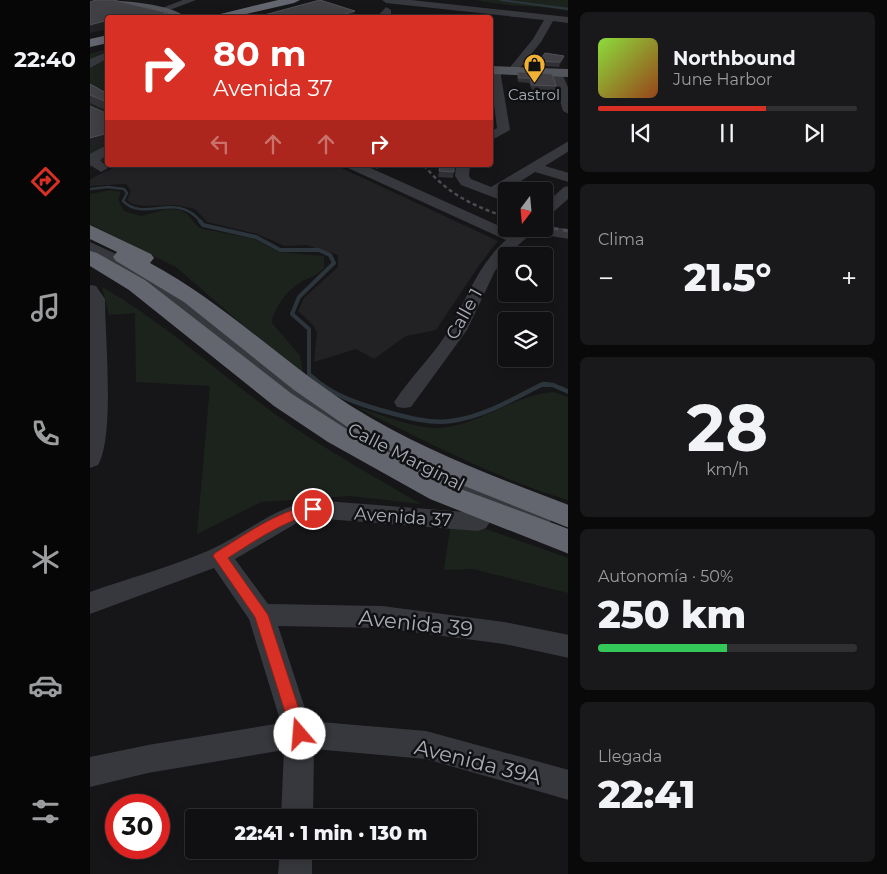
<!DOCTYPE html>
<html lang="es">
<meta charset="utf-8">
<style>
body{margin:0;font-family:Montserrat,sans-serif;background:#19191b;color:#f1f3f6;height:100vh;display:flex;flex-direction:column;font-size:19px;white-space:nowrap}
*{box-sizing:border-box;margin:0}
p{font-size:16px;color:#9c9d9f}
.icon{flex:none;width:28px;height:28px;fill:none;stroke:currentColor;stroke-width:2;stroke-linecap:round;stroke-linejoin:round}
.map{position:relative;flex:1;overflow:hidden}
.drawer{display:flex;flex-direction:column;gap:12px;padding:12px;background:#09090a;width:319px}
.drawer>*{flex:none}
.banner{position:absolute;left:15px;top:15px;width:388px;height:152px;border-radius:5px;box-shadow:0 2px 12px #0003,0 0 0 1px #303032;background:#d93025;color:#fff;overflow:hidden}
.needle{width:32px;rotate:196deg}
.buttons{position:absolute;left:408px;top:182px;display:grid;gap:10px}
.buttons a{display:grid;place-items:center;width:55px;height:55px;border-radius:5px;background:#101012;box-shadow:0 2px 12px #0003,0 0 0 1px #303032;font-size:25px}
.speed{position:absolute;left:15px;top:794px;display:flex;gap:10px;font-size:25px;font-weight:700;text-align:center}
.speed>*{display:grid;place-content:center;width:65px;height:65px;border-radius:50%;background:#101012;box-shadow:0 2px 12px #0003,0 0 0 1px #303032;line-height:1}
.speed .limit{border:8px solid #d22;background:#fff;color:#111}
.pin{position:absolute;display:grid;place-items:center;width:42px;height:42px;color:#fff;margin:-21px;border:2px solid #fff;border-radius:50%;box-shadow:0 1px 5px #0007}
.me{position:absolute;width:55px;margin:-28px;rotate:342deg;stroke-linejoin:round;filter:drop-shadow(0 0 4px #0008)}
.turn{display:flex;align-items:center;gap:18px;height:105px;padding:0 25px;font-size:22px}
.turn .icon{width:65px;height:65px;stroke-width:2.5}
.turn b{display:block;font-size:35px;line-height:42px}
.lanes{display:flex;align-items:center;height:48px;padding:0 25px;background:#0003;justify-content:center;gap:25px;direction:ltr}
.lanes .off{opacity:.35}
.big{font-size:38px;font-weight:800;line-height:1.1}
.drawer .card{flex:1;display:flex;flex-direction:column;justify-content:center;gap:8px;min-width:0;padding:0 18px;border-radius:8px;background:#19191b}
.drawer .dial{align-items:center;gap:0}
.dial b{font-size:65px;line-height:1}
.song{display:flex;align-items:center;gap:15px}
.cover{width:60px;height:60px;border-radius:8px;background:linear-gradient(135deg,hsl(90 70% 55%),hsl(20 70% 35%))}
.played{height:5px;border-radius:2px;background:linear-gradient(90deg,#d93025 65%,#303032 65%)}
.keys{display:flex;justify-content:space-around;direction:ltr}
.heat{display:flex;justify-content:space-between;align-items:center;font-size:28px;direction:ltr}
.charge{height:8px;border-radius:4px;background:linear-gradient(90deg,#34c759 50%,#303032 0)}
.trip{position:absolute;left:95px;top:809px;width:292px;height:50px;border-radius:5px;background:#101012;box-shadow:0 2px 12px #0003,0 0 0 1px #303032;font-weight:800;line-height:50px;text-align:center}
main{display:flex;flex:1;min-height:0}
.tab-bar{display:flex;flex-direction:column;width:90px;justify-content:space-around;align-items:center;background:#060607;color:#9c9d9f}
.tab-bar .icon{width:35px;height:35px}
.tab-bar .on{color:#d93025}
.tab-bar b{font-size:22px;color:#f1f3f6}
.map>svg:first-child{display:block}
.built{fill:#222225}
.green{fill:#1c231d}
.lines{fill:none;stroke-linecap:round;stroke-linejoin:round}
.stream-far3{stroke:#2c353c;stroke-width:2}
.stream-far2{stroke:#2c353c;stroke-width:2.5}
.stream-far1{stroke:#2c353c;stroke-width:4}
.stream{stroke:#2c353c;stroke-width:4.5}
.minor{fill:#37383d;fill-rule:evenodd}
.major{fill:#53555c;fill-rule:evenodd}
.highway{fill:#63666e;fill-rule:evenodd}
.rail-far1{stroke:#4a4c52;stroke-width:2.5;stroke-dasharray:4 3;stroke-linecap:butt}
.rail{stroke:#4a4c52;stroke-width:3;stroke-dasharray:5 4.5;stroke-linecap:butt}
.wall{fill:#323236}
.shaded-wall{fill:#212124}
.building{fill:#3f3f44;stroke:#4f5156}
.route{fill:#d93025;stroke:#8d1f18}
.labels{text-anchor:middle;dominant-baseline:central;stroke-width:5;stroke-linejoin:round;paint-order:stroke}
.far-poi-label{font-size:15px;fill:#a8adb8;stroke:#111113}
.street-label{font-size:18px;fill:#a8adb8;stroke:#111113}
.near-street-label{font-size:21px;fill:#a8adb8;stroke:#111113}
</style>
<main>
<nav class="tab-bar">
<b>22:40</b>
<svg class="icon on" aria-label="directions" viewBox="0 0 24 24"><path d="M12 3l9 9-9 9-9-9zM9 14v-3h6M13 9l2 2-2 2"/></svg>
<svg class="icon" aria-label="music" viewBox="0 0 24 24"><path d="M9 18V5l10-2v13"/><circle cx="6" cy="18" r="3"/><circle cx="16" cy="16" r="3"/></svg>
<svg class="icon" aria-label="phone" viewBox="0 0 24 24"><path d="M5 4h4l2 5-3 2q2 4 5 5l2-3 5 2v4C11 20 4 13 5 4z"/></svg>
<svg class="icon" aria-label="climate" viewBox="0 0 24 24"><path d="M12 3v18M4 7l16 10M4 17L20 7"/></svg>
<svg class="icon" aria-label="car" viewBox="0 0 24 24"><path d="M5 17H2v-5l4-1 3-4h7l3 4 3 1v5h-3M9 17h6M6 11h13"/><circle cx="7" cy="17" r="2"/><circle cx="17" cy="17" r="2"/></svg>
<svg class="icon" aria-label="filters" viewBox="0 0 24 24"><path d="M4 7h16M4 17h16"/><circle cx="9" cy="7" r="2"/><circle cx="15" cy="17" r="2"/></svg>
</nav>
<div class="map">
<svg width="479" height="874" viewBox="0 0 479 874">
<rect width="100%" height="100%" fill="#161618"/>
<path class="built" d="M30,165h215l163,76 -18,23 -44,66 -30,6 -32,23 -18,-10 -42,13 3,-29 -3,-7 -16,-15 6,-13 34,-31v-12l-32,-10 -21,1 -28,-12 -50,-12 -12,-13 -19,-4 -33,1 -11,-2 -5,-4 4,-9 -5,-7 -36,2v-6l6,-4z"/>
<path class="green" d="M387,0h91v11c-30,-6 -61,-4 -91,-11z
M17,49v111l-17,7v-113z
M21,190l10,2 -3,7 6,12 17,5 27,-7 11,1 8,4 12,14 55,11 24,13 46,4v12c-7,8 -14,9 -23,14 -13,7 -28,27 -29,41l28,33 4,22 -128,-111 -86,-43v-30z
M12,287c62,35 115,85 173,127 46,33 96,61 146,90l-71,-8 -89,6 -64,32 13,-148 -74,-4 -1,-69 -26,2z
M464,392l14,5v103c-73,-22 -143,-59 -212,-93 24,7 61,23 85,21 40,-4 73,-33 113,-36z
M361,522l24,3 93,33v35l-95,-24 -29,1z"/>
<g class="lines">
<path class="stream-far3" d="M411,0l68,9"/>
<path class="stream-far2" d="M0,189l18,-2 16,2 3,4 -4,8c22,22 53,-11 78,21"/>
<path class="stream-far1" d="M110,221l3,4 53,12 24,13h39l11,5 4,8 -35,34 -7,17 17,15v45l13,11
M451,385h12"/>
<path class="stream" d="M231,384c17,13 39,20 59,26 22,6 48,14 71,11 33,-4 63,-23 92,-37l10,1 16,7"/>
<path class="minor" d="M93,0h13l-34,13 -8,-2z
M292,0h29l158,17v6l-16,-2 -12,21 -25,31 -4,1 -5,-3 26,-32 11,-19 -158,-17z
M296,7l5,3v4l-4,4h-11z
M18,52v6l-18,10v-9z
M405,67l5,3 10,60 -20,11v-9l7,-4 -7,-55 1,-5z
M467,70l5,3 7,17v24l-6,-3 -11,-38z
M479,141v10l-24,15 24,7v9l-34,-10 -31,20 2,1v9l-45,-17 -6,-9 1,-11h14l-1,11 2,3 20,8z
M13,147l5,1v6l-8,6 8,8 -7,4 -11,-7v-11z
M256,165h18l151,68 4,-4h25v-3l25,3v10l-37,-6 -26,23 -11,15 -28,59 -56,77 -7,1 -7,-1 -3,-5c17,-26 41,-48 56,-74 18,-32 28,-63 56,-88l-158,-72z
M479,186v12l-20,18 -5,1v-12l20,-18z
M0,242l37,17 58,38 138,106 53,34 85,41 87,35 4,6 -4,6 -8,3 -8,-3c-68,-26 -137,-54 -198,-94 -85,-57 -151,-130 -244,-178z
M0,285l6,1 9,13c0,38 10,137 -7,166l-8,3z
M223,500l165,13 8,3 4,6 -4,6 -8,3 -165,-13 -11,2 -67,39 33,45 114,2 122,16 65,13v23l-65,-14 -122,-16 -104,-2 31,95 117,10 143,39v30l-143,-41 -112,-10 -1,69h-32l3,-68 -136,23 -58,14v-30l58,-12 133,-22 -32,-104 -35,-51 -124,46v-22c39,-14 81,-25 120,-42 36,-17 63,-42 103,-50z
M190,850h32v24h-34z"/>
<path class="major" d="M6,0c22,0 75,3 91,18h-20l-69,-16z
M400,66l79,3v8l-79,-3z"/>
<path class="highway" d="M188,0h22l-6,3 -65,15h-25z
M18,35v8l-18,4v-8z
M0,225l61,29 3,4 -4,5c73,39 131,98 201,143 67,42 143,71 218,99v23l-127,-51 -83,-42 -65,-45 -110,-88 -68,-41 -3,-4 4,-5 -27,-13z
M0,251l7,2 48,27 147,114 56,36 102,55 119,44v25l-139,-55 -102,-57 -54,-36 -145,-116 -39,-24z"/>
<path class="rail-far1" d="M334,165c22,28 49,41 82,52"/>
<path class="rail" d="M454,227l25,4"/>
</g>
<path class="wall" d="M474,56l-1,4 -4,7 -34,-2v-4l17,-4z
M428,72l38,14 -1,5 -23,-1 -3,-7 -11,-1 -1,-5z
M0,84l18,10v17l-18,-8z
M278,165h19l-10,4z
M350,165h14l-1,13 -15,-1z"/>
<path class="shaded-wall" d="M265,11l-1,6v1h-21z
M78,13v5h-23z
M18,20v9l-18,4v-8z
M474,56l-1,4 -4,7 1,-5z
M18,133v10l-16,5 -2,-10z
M288,165h9l-10,4z"/>
<path class="building" d="M6,0h17l55,13 -23,5h-37v2l-18,5v-23z
M230,0l35,11 -22,7h-80z
M455,53l19,3 -4,6 -35,-1 4,-6 13,2z
M428,72l34,2 4,12 -24,-1 -2,-7h-11z
M0,84l18,10v15l-1,-7 -17,-7z
M0,106l18,8v19l-18,5z
M350,165h14v7l-15,-1z"/>
<path class="route" d="M223,504l4,2 2,3 -2,3c-36,11 -58,26 -89,46l40,57 39,119 -2,5 -5,2 -6,-2 -2,-5 -37,-117 -42,-61 2,-3c31,-19 61,-41 98,-49z"/>
<defs>
<symbol id="shop-pin" viewBox="-11 -11 22 30"><path d="M0 17L-7.5 6A9.5 9.5 0 1 1 7.5 6Z" fill="#f2b134" stroke="#111113"/><path d="M-5-2.5h2.3a2.7 3.5 0 0 1 5.4 0H5L5.5 6h-11ZM-1.5-2.5h3a1.5 2.3 0 0 0-3 0Z" fill="#111"/></symbol>
</defs>
<g fill-rule="evenodd">
<use href="#shop-pin" x="432" y="52" width="25" height="34"/>
</g>
<g class="labels">
<g class="far-poi-label">
<text x="444" y="94">Castrol</text>
</g>
<g class="street-label">
<text transform="translate(374 314) rotate(-61)">Calle 1</text>
<text transform="translate(316 457) rotate(27)">Calle Marginal</text>
<text transform="translate(313 517) rotate(4)">Avenida 37</text>
</g>
<g class="near-street-label">
<text transform="translate(326 623) rotate(6)">Avenida 39</text>
<text transform="translate(388 762) rotate(14)">Avenida 39A</text>
</g>
</g>
</svg>
<div class="buttons">
<a><svg class="needle" viewBox="-14 -14 28 28"><path d="M0-13l5 13h-10z" fill="#e53935"/><path d="M0 13l5-13h-10z" fill="#9c9d9f"/></svg></a>
<a><svg class="icon" aria-label="search" viewBox="0 0 24 24"><circle cx="10" cy="10" r="6"/><path d="M15 15l6 6"/></svg></a>
<a><svg class="icon" aria-label="layers" viewBox="0 0 24 24"><path d="M12 4l9 5-9 5-9-5zM3 14l9 5 9-5"/></svg></a>
</div>
<div class="speed"><div class="limit">30</div></div>
<div class="pin" style="left:223px;top:509px;background:#d93025"><svg class="icon" aria-label="arrive" viewBox="0 0 24 24"><path d="M6 21V4h12l-3 4 3 4H6"/></svg></div>
<svg class="me" style="left:210px;top:734px" viewBox="-20 -20 40 40"><circle r="19" fill="#fff"/><path d="M0-13L10 11 0 6-10 11z" fill="#d93025"/></svg>
<div class="trip">22:41 · 1 min · 130 m</div>
<div class="banner">
<div class="turn"><svg class="icon" aria-label="right" viewBox="0 0 24 24"><path d="M7 20v-9h11M14 6l5 5-5 5"/></svg><div><b>80 m</b>Avenida 37</div></div>
<div class="lanes"><svg class="icon off" aria-label="left" viewBox="0 0 24 24"><path d="M17 20v-9H6M10 6l-5 5 5 5"/></svg><svg class="icon off" aria-label="ahead" viewBox="0 0 24 24"><path d="M12 20V5M6 11l6-6 6 6"/></svg><svg class="icon off" aria-label="ahead" viewBox="0 0 24 24"><path d="M12 20V5M6 11l6-6 6 6"/></svg><svg class="icon" aria-label="right" viewBox="0 0 24 24"><path d="M7 20v-9h11M14 6l5 5-5 5"/></svg></div>
</div>
</div>
<section class="drawer">
<div class="card">
<div class="song"><i class="cover"></i><div><b>Northbound</b><p>June Harbor</p></div></div>
<div class="played"></div>
<div class="keys"><svg class="icon" aria-label="previous" viewBox="0 0 24 24"><path d="M18 5L8 12l10 7zM5 5v14"/></svg><svg class="icon" aria-label="pause" viewBox="0 0 24 24"><path d="M8 5v14M16 5v14"/></svg><svg class="icon" aria-label="next" viewBox="0 0 24 24"><path d="M6 5l10 7-10 7zM19 5v14"/></svg></div>
</div>
<div class="card"><p>Clima</p>
<div class="heat"><a>−</a><b class="big">21.5°</b><a>+</a></div>
</div>
<div class="card dial"><b>28</b><p>km/h</p></div>
<div class="card"><p>Autonomía · 50%</p><b class="big">250 km</b><div class="charge"></div></div>
<div class="card"><p>Llegada</p><b class="big">22:41</b></div>
</section>
</main>
